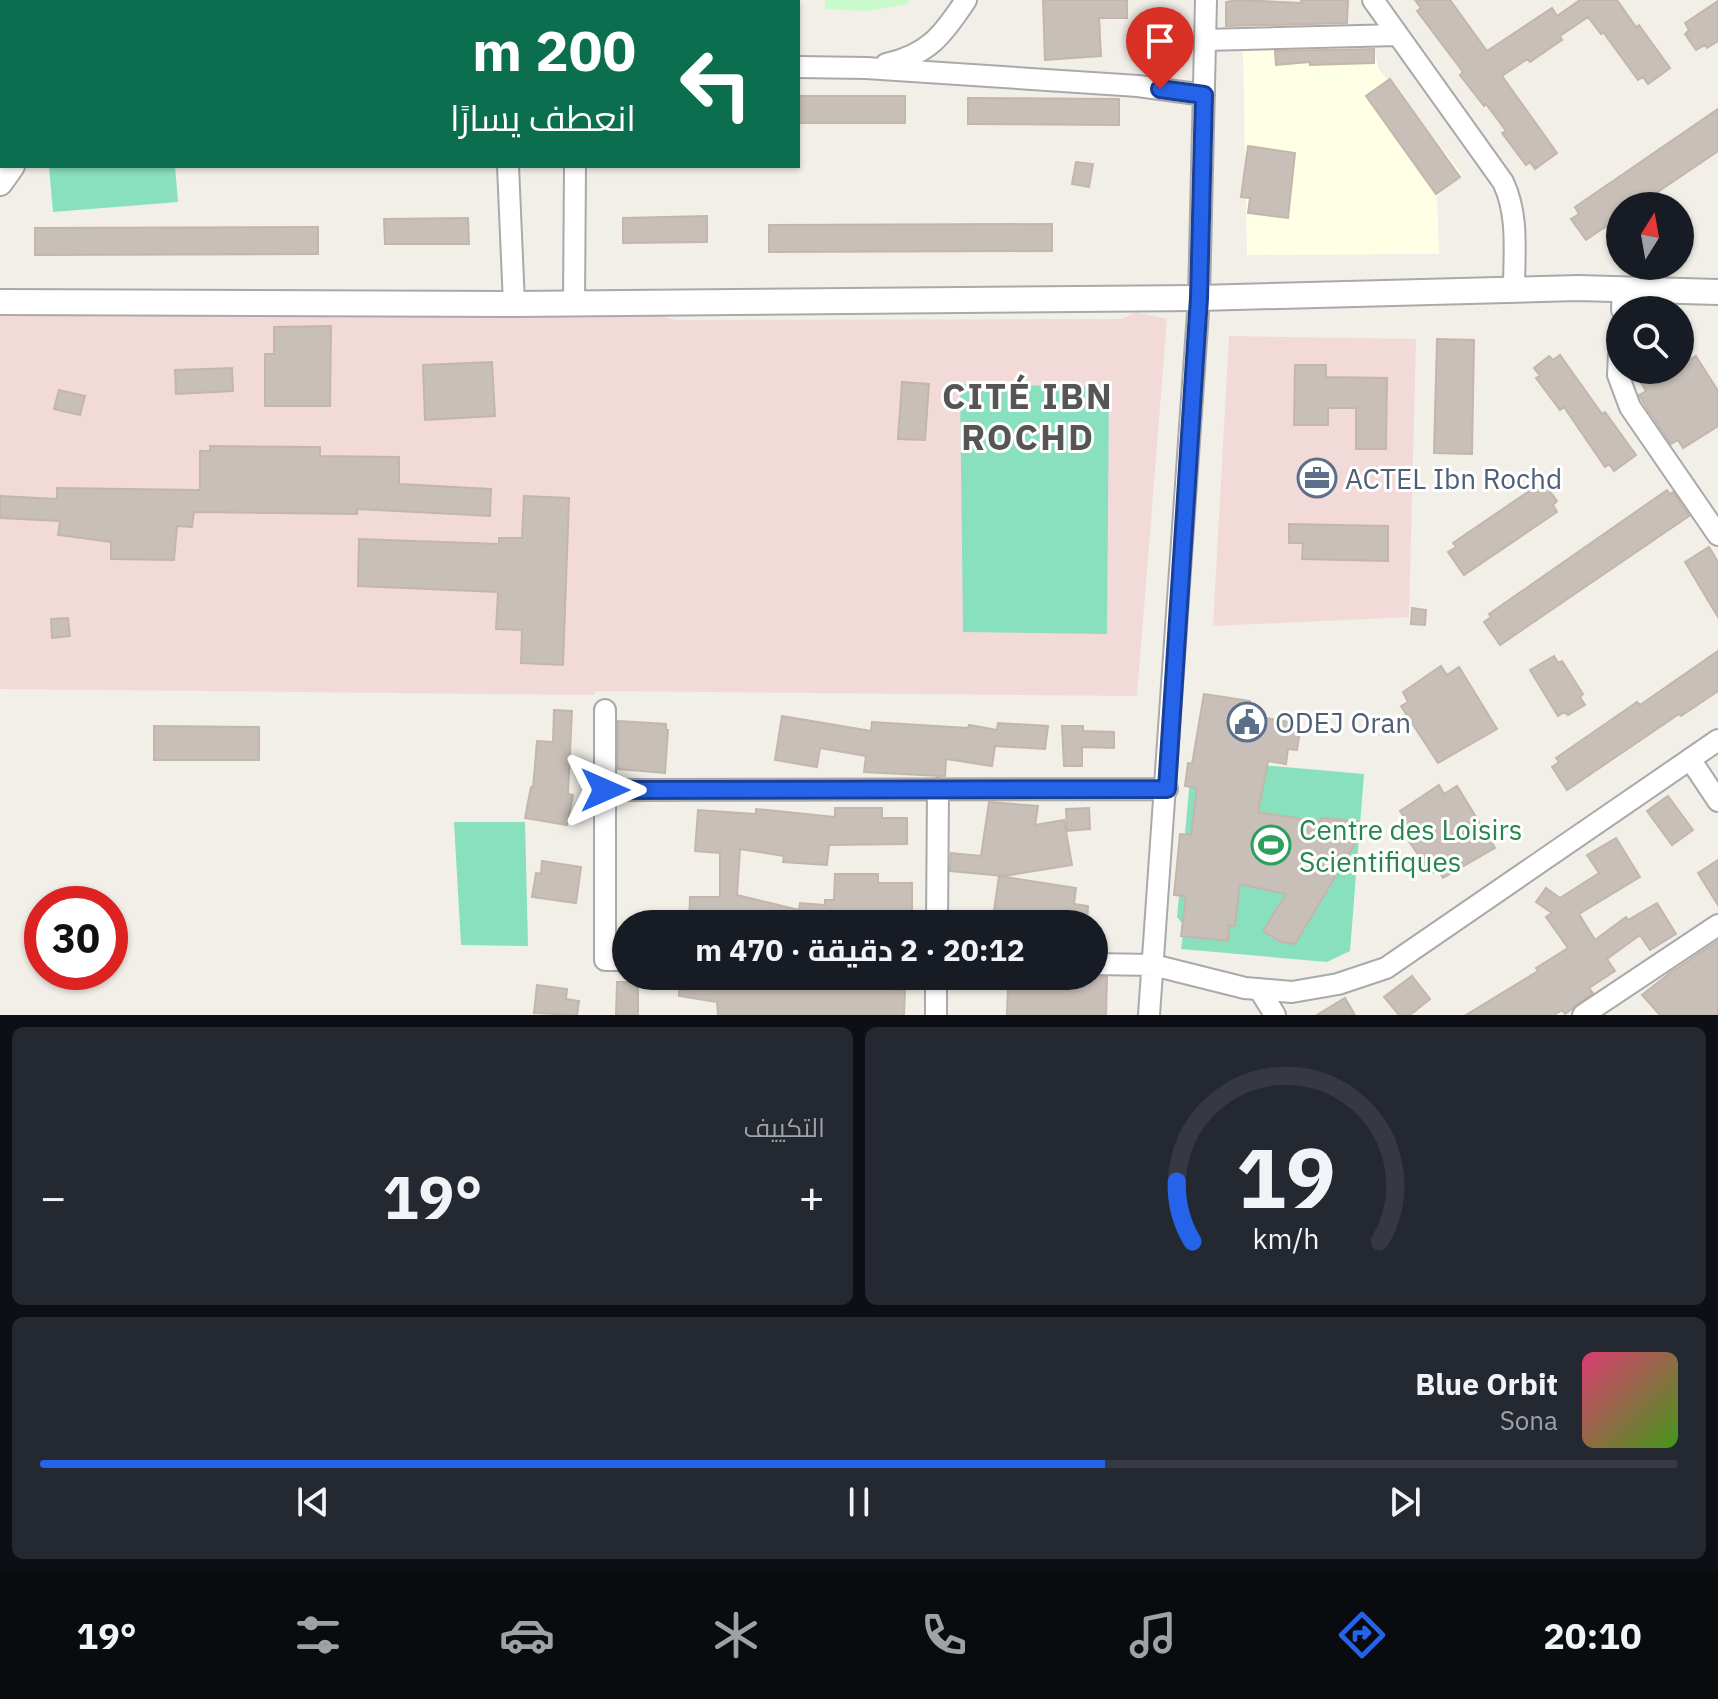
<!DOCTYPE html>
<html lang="ar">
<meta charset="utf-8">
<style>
body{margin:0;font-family:"IBM Plex Sans",Cairo,sans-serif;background:#242831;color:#f1f3f6;direction:rtl;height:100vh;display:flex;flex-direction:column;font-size:30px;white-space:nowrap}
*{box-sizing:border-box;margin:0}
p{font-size:26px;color:#9ea1a6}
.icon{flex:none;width:44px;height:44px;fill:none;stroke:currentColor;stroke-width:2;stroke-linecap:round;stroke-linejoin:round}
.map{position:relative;height:1015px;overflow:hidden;direction:ltr}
.details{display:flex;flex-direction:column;gap:12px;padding:12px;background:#0d0f14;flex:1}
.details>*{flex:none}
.guide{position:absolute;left:0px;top:0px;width:800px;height:168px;box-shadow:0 2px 6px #0004;direction:rtl;background:#0b6e4f;color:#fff;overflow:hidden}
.needle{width:52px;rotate:11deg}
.fabs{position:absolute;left:1606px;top:192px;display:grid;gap:16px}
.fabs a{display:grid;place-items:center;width:88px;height:88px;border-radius:50%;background:#171b24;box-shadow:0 2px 6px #0004;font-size:40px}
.speed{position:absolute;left:24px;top:886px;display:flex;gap:16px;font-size:40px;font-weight:700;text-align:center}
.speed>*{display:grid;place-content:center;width:104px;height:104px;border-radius:50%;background:#171b24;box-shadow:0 2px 6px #0004;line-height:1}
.speed .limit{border:12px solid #d22;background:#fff;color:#111}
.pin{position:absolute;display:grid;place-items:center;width:68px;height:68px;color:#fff;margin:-82px -34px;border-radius:50% 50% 50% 0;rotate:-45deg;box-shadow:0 0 8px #0007}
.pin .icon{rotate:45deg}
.me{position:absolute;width:88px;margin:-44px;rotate:90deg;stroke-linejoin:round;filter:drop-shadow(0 0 6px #0008)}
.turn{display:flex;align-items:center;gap:28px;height:168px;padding:0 32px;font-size:36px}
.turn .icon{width:104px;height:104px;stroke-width:2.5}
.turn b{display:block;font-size:56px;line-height:68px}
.big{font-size:60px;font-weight:700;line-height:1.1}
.details .card{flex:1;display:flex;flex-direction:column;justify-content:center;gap:12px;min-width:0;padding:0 28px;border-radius:12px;background:#242831}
.details .dial{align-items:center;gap:0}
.dial svg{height:208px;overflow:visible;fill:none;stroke:#363941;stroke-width:7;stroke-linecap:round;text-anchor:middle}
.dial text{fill:#f1f3f6;stroke:none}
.song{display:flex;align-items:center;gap:24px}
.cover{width:96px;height:96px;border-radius:12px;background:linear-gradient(135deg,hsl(340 70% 55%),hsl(100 70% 35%))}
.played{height:8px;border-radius:4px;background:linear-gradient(90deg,#2563eb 65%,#363941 65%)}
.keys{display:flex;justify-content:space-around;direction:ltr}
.heat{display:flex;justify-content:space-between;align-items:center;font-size:44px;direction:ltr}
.details .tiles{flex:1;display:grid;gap:12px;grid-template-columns:1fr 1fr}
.card:last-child{grid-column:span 2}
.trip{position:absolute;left:612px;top:910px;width:496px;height:80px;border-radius:40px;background:#171b24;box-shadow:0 2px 6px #0004;font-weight:700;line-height:80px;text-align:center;direction:rtl}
.menu{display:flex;height:128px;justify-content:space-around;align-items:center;background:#090b0e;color:#9ea1a6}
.menu .icon{width:56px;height:56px}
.menu .active{color:#2563eb}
.menu b{font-size:36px;color:#f1f3f6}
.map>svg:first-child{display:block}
.commercial{fill:#f2dad9}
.education{fill:#ffffe5}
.park{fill:#c8facc}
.pitch{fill:#88e0be}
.building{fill:#c7bfb8;stroke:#c4b6ab;stroke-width:2}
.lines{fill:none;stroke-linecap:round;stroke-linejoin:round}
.minor-casing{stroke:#a9a9a9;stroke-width:24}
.tertiary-casing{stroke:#a9a9a9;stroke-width:28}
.minor{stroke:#fff;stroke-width:20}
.tertiary{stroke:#fff;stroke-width:24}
.route-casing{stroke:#184099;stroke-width:20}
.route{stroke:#2563eb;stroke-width:14}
.labels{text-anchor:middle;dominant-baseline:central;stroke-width:6;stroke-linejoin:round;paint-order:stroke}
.service-label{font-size:28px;fill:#4e5e75;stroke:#fff;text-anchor:start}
.leisure-label{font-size:28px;fill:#27864d;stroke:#fff;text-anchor:start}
.district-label{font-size:36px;font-weight:bold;letter-spacing:2px;fill:#555;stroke:#fff}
</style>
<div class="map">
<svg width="1718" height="1015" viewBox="0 0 1718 1015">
<rect width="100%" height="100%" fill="#f2efe9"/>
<path class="commercial" d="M1136,312l31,7 -30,377 -542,-5 -1,4 -594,-6v-375l658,1 17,5 447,-1z
M1229,336l187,3 -7,278 -196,9z"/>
<path class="education" d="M1374,46l4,22 84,106 -25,22 2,58 -192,1 -4,-206z"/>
<path class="park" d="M825,0h84l-2,4 -40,7 -42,-2z"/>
<path class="pitch" d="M49,166h126l3,36 -125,10z
M960,384l149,3 -2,247 -144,-2z
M1192,759l172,15 -14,177 -23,11 -146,-13 3,-23 -7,-9z
M454,822h71l3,124 -67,-1z"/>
<path class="building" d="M1043,0h84v18h-28l2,38 -56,4z
M1238,0l63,3v-3h47l-1,23 -121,3v-24z
M1415,0h35l37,51 65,-43 5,8 23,-16h37l19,27 3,-2 31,43 -22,16 -5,-7 -5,3 -35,-48 -2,2 -13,-17 -28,19 2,4 -32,22 -3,-3 -25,17 55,77 -22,16 -5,-7 -4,3 -24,-32 4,-2 -20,-27 -2,2 -24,-31 3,-3 -46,-61 4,-3z
M1718,1v40l-11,7 -2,-3 -9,5 -11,-16 4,-4 -4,-7z
M1374,49v14l-64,2v-3l-34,3 -1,-14z
M1390,79l70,98 -24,17 -70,-98z
M798,96h107v27h-107z
M968,98l151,1v26l-151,-1z
M1718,109v42l-81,55h-17v11l-34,23 -15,-21 8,-5 -4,-7z
M1248,146l47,7 -7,65 -40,-5 2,-15 -9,-1z
M1076,162l17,2 -4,23 -17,-3z
M707,216v26l-84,1v-25z
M468,218l1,26h-84l-1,-25z
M1052,224v27l-283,1v-27z
M318,227v27l-283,1v-27z
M331,326l-1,80h-65v-52h9v-27z
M1437,339l37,1 -2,114 -38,-1z
M1560,355l42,59 3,-2 31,43 -22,16 -5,-7 -4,3 -41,-60 -4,3 -24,-32 4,-2 -6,-8 15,-12 4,4z
M1696,356l22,35v35l-35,22 -5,-8 -7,4 -25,-37 -7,-12 7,-4 -6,-10 18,-11h22v-4z
M492,362l3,54 -70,4 -2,-55z
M1295,365h31v12l61,1 -1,71h-30v-41h-28v17h-34z
M232,368l1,23 -57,3 -1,-24z
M902,382l27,2 -4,56 -27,-1z
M59,390l26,6 -5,19 -26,-6z
M210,446l110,1v9l79,1v27l92,5 -1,27 -133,-7v5l-163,-2 -2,15 -15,-1 -3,34 -63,-1v-17l-53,-7 2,-14 -60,-3v-22l57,3v-11l143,2v-39h10z
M1545,485l12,16 -4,4 4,7 -93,63 -16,-23 8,-5 -3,-4 82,-56 2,4z
M1667,490l3,4 3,-2 16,24 -189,129 -16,-23 7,-5 -2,-3z
M524,496l45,2 -6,167 -42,-2 1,-33 -26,-1 2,-37 -140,-6 1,-47 140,5v-6h23z
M1289,524l99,2v35l-86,-2 1,-16h-14z
M1709,547l9,15v55l-33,-55z
M1412,608l14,2 -1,15 -14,-1z
M68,618l2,18 -18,2 -1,-19z
M1718,651v40l-37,25 -2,-2 -112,76 -15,-23 7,-5 -3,-4 81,-56 3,3z
M1554,656l4,7 4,-2 21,33 -3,3 5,8 -17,10 -4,-3 -6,4 -28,-46z
M1441,666l6,9 12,-8 38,62 -59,34 -37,-57 7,-4 -5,-10z
M1204,694l46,7 -2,14 53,9 -4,26 -9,-1 -2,15 -18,-3 -10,51 63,10v-4l36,3 -2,23 -60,100 -14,-2 -18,-11 23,-37 -46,-10 -5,42 -6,-1 -1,16 -47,-5 5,-40 -12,-1 6,-61 11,1 6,-47 -12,-2 3,-23 4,1z
M554,710l18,1 -4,83 5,1 -6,30 -42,-7 6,-31 2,1 4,-47 16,1z
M782,716l89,15 1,-9 96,6 1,-3 28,5 1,-7 50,3 -3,23 -50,-3 -3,20 -46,-7 -1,17h-4l-77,-4 2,-16 -46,-8 -3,19 -42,-7z
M618,721l48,3v6h2l-3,43 -47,-4z
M154,726l105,1v33h-105z
M1062,726h21v5l31,1v16l-32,-1v19h-18z
M1439,785l5,9 13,-8 38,62 -52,30 -5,-8 -7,4 -33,-49 8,-5 -6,-9z
M1668,796l25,34 -21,15 -25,-34z
M989,802l49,4 -3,19 29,-5 8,45 -68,11 -54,-5 1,-18 30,3z
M835,808h47v10h25v26l-78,1 -2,20 -44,-3 1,-6 -44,-7 -3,46 62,15 1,-7 25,2v-5h9l1,-26h43v9h34v41h-223l1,-27h30v-44l-25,-2 3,-41 58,4v-5l79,8z
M1089,808l1,21 -23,2 -1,-22z
M1616,838l24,39 -61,37 16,26 31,-23 2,3 29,-17 19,31 -26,16 -10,-15 -33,24 8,12 -26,17 4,5 -28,21 -3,-4 -8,5h-88l72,-44 -2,-3 32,-20 -22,-31 6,-4 -16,-11 10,-14 14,10 39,-25 -12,-18z
M1718,860v45l-20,-32z
M542,861l39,6 -5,36 -44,-6 4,-24 5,1z
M999,876l77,12 -2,16 14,2 -1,18h-95z
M1718,941v74h-58l-18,-20 28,-22z
M1040,976l67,1 -1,38h-99l1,-30h32z
M1412,976l18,23 -20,16h-11l-15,-18z
M849,979l20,1 -1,8 37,2 -1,25h-186l-1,-13 -38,-6v-6l70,-5v2l40,-1 60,2z
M617,982h21v33h-22z
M537,985l30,4 -1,10 13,2 -2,14 -43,-2z
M1345,998l10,17h-38z"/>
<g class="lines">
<defs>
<path id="minor" d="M425,0l2,2
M1373,0l130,182c16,33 11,71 11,107
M1205,40l193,-5
M886,64c42,-9 57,-29 80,-64
M798,67l68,1 272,18 66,9
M0,109l2,1
M508,166l6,138
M574,304l1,-138
M1622,310l1,-21
M1620,333l-2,42 12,32 88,128
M605,710v250h21
M1690,759l28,42
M605,790l562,-1
M937,924l1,-135
M1094,964l59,1 92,23 47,4 46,-8 48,-16 332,-228
M1259,989l16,26
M936,1015v-39
M1149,1015l50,-717 7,-298
M1583,1015l135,-90"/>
<path id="tertiary" d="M135,2l1,-2
M0,183l12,-17
M0,302l514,2 685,-6 379,-10 140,4"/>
</defs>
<use href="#minor" class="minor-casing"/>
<use href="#tertiary" class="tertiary-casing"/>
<use href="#minor" class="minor"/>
<use href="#tertiary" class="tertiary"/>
</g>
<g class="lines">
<defs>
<path id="route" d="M605,790l562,-1 32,-491 5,-203 -44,-6"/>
</defs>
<use href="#route" class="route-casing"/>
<use href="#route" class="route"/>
</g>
<defs>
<symbol id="office-ring" viewBox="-11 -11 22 22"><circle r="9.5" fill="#fff" stroke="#5c6f8a" stroke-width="1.5"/><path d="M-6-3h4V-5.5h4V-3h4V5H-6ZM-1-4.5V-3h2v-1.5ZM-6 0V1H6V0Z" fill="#5c6f8a"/></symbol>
<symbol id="civic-ring" viewBox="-11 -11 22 22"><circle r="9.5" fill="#fff" stroke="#5c6f8a" stroke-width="1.5"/><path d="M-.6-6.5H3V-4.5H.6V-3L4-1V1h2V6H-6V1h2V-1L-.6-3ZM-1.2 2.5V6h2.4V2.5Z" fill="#5c6f8a"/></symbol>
<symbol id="stadium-ring" viewBox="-11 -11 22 22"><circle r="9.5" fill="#fff" stroke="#2e9e5b" stroke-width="1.5"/><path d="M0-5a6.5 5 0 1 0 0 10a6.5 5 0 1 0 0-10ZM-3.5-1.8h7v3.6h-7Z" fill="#2e9e5b"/></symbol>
</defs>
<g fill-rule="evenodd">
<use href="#office-ring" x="1295" y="456" width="44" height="44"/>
<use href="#civic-ring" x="1225" y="700" width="44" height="44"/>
<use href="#stadium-ring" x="1249" y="823" width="44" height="44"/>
</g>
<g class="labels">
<g class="service-label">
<text x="1345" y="478">ACTEL Ibn Rochd</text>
<text x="1275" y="722">ODEJ Oran</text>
</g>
<g class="leisure-label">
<text x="1299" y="829">Centre des Loisirs<tspan x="1299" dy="32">Scientifiques</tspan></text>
</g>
<g class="district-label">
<text x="1028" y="395">CITÉ IBN<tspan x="1028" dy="41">ROCHD</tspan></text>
</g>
</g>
</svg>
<div class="fabs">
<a><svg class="needle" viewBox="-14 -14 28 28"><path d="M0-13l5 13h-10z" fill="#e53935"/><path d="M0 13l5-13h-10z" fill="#9ea1a6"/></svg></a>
<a><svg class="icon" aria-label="search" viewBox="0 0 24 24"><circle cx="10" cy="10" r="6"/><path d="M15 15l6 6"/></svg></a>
</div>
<div class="speed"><div class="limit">30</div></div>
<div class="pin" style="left:1160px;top:89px;background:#d93025"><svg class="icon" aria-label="arrive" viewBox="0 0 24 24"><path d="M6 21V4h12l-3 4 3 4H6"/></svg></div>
<svg class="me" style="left:605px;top:790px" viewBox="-20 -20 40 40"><path d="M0-17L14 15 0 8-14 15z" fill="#2563eb" stroke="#fff" stroke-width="4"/></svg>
<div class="trip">20:12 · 2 دقيقة · 470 m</div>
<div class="guide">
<div class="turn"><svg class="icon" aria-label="left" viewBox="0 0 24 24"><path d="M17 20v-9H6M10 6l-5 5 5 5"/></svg><div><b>200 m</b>انعطف يسارًا</div></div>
</div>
</div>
<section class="details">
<div class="tiles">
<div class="card dial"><svg viewBox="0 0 100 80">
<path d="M14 69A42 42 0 1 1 86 69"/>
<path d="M14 69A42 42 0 0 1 8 46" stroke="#2563eb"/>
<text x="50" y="56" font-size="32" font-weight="700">19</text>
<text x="50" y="72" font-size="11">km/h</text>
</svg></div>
<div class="card"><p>التكييف</p>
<div class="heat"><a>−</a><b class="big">19°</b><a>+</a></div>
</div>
<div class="card">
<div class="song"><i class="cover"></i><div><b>Blue Orbit</b><p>Sona</p></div></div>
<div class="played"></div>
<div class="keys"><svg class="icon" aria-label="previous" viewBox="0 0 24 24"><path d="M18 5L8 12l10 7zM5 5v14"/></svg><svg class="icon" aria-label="pause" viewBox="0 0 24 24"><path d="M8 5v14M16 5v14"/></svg><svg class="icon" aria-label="next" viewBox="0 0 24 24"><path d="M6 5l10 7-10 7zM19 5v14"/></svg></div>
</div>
</div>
</section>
<nav class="menu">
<b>20:10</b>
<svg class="icon active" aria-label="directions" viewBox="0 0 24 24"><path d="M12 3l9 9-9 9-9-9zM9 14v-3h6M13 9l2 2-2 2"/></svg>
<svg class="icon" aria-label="music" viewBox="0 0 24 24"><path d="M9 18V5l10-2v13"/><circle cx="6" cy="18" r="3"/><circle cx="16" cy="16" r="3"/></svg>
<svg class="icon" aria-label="phone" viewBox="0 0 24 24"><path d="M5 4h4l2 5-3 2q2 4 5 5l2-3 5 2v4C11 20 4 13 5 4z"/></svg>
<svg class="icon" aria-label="climate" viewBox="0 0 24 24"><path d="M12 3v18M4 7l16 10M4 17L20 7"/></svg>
<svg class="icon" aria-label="car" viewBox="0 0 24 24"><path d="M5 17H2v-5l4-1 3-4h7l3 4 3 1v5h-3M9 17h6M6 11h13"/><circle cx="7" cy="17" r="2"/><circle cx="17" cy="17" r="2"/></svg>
<svg class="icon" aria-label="filters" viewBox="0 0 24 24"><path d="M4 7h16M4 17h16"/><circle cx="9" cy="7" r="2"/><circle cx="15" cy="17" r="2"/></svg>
<b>19°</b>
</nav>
